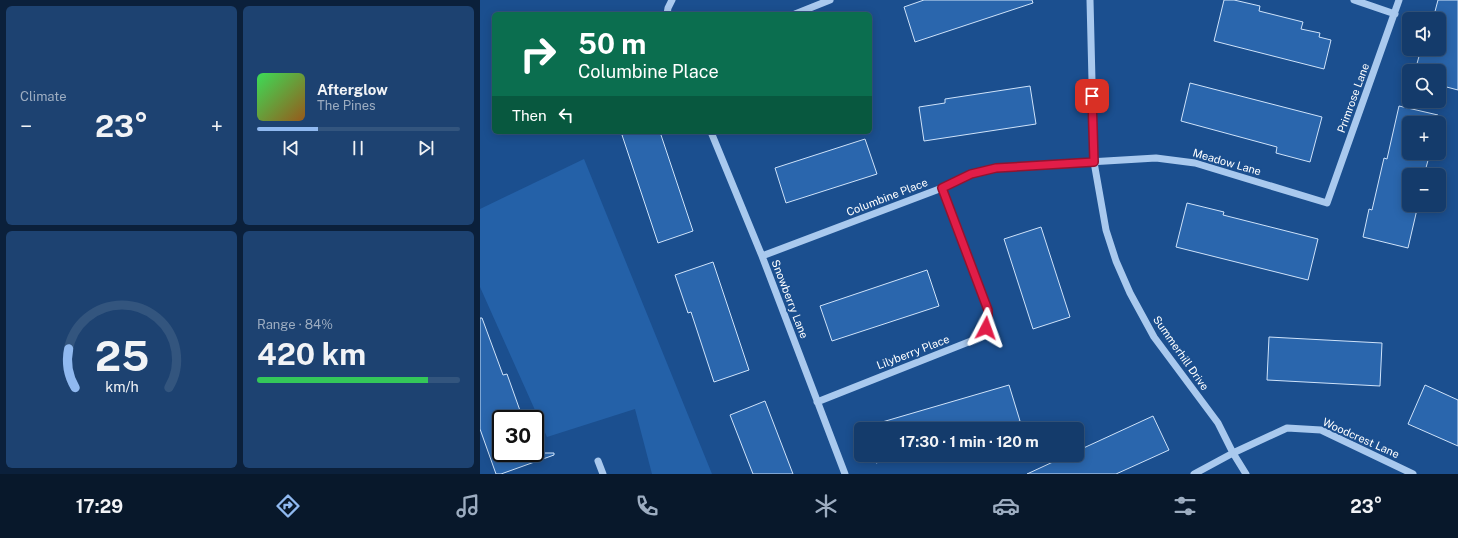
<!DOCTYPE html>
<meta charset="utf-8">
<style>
body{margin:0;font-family:"Public Sans",sans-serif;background:#1d4271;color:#f1f3f6;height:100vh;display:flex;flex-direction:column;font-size:15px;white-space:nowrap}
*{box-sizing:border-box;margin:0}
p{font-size:13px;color:#9dadc1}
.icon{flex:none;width:22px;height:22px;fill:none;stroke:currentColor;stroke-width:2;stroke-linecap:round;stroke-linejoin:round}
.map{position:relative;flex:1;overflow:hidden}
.details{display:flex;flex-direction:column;gap:6px;padding:6px;background:#0b203b;width:480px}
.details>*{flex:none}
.guide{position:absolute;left:12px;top:12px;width:380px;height:122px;border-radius:6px;box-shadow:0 2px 10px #0003,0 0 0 1px #33557e;background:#0b6e4f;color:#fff;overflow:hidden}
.buttons{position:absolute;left:922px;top:12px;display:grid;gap:8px}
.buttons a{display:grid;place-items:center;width:44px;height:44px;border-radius:6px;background:#143b6b;box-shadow:0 2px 10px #0003,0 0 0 1px #33557e;font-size:20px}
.speed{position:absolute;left:12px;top:410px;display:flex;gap:8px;font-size:20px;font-weight:700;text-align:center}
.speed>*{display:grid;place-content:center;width:52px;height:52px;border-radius:50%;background:#143b6b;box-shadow:0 2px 10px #0003,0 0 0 1px #33557e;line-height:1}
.speed .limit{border:2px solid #111;border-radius:6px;background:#fff;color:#111}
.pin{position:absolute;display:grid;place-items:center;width:34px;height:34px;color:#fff;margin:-17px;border-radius:8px;box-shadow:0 2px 6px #0006}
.me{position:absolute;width:44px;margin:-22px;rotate:4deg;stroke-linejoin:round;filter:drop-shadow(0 0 3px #0008)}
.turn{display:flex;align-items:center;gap:14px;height:84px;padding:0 20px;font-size:18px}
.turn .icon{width:52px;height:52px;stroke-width:2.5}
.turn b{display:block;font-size:28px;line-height:34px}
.then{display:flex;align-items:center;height:38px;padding:0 20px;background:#0003;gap:8px;font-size:15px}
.big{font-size:30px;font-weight:700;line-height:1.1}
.details .tile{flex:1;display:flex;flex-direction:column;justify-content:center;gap:6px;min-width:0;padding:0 14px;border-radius:6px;background:#1d4271}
.details .dial{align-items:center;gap:0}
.dial svg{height:104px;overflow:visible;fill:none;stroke:#33557e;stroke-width:7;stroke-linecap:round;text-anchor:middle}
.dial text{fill:#f1f3f6;stroke:none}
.song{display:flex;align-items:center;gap:12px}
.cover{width:48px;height:48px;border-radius:6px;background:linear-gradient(135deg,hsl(130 70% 55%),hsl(30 70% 35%))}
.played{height:4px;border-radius:2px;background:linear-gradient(90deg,#90b9f0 30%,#33557e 30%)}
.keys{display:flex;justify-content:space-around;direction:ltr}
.heat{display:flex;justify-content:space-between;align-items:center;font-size:22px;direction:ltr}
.charge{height:6px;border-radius:3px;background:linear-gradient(90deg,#34c759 84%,#33557e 0)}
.details .tiles{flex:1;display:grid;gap:6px;grid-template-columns:repeat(2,1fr)}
.trip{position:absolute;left:374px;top:422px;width:230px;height:40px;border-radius:6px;background:#143b6b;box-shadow:0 2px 10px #0003,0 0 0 1px #33557e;font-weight:700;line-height:40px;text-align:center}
.menu{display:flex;height:64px;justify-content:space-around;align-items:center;background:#08182b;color:#9dadc1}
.menu .icon{width:28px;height:28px}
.menu .active{color:#90b9f0}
.menu b{font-size:18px;color:#f1f3f6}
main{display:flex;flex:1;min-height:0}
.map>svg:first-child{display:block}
.green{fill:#2461a8}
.building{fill:#2a66ad;stroke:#cfe3fa}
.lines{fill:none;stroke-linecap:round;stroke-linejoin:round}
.minor{stroke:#a9c9ee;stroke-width:7}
.route-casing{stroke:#92132f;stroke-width:10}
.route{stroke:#e11d48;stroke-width:7}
.labels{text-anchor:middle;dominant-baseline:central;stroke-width:4;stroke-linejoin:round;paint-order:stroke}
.street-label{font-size:11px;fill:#fff;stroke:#1b4f8f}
</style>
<main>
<section class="details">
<div class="tiles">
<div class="tile"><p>Climate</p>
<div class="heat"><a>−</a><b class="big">23°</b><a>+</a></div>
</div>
<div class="tile">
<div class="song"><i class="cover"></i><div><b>Afterglow</b><p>The Pines</p></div></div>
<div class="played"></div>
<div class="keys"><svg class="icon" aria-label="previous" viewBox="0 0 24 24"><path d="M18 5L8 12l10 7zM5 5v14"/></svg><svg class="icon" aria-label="pause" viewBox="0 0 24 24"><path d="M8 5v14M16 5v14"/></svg><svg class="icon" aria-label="next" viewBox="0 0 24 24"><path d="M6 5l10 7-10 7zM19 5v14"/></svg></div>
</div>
<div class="tile dial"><svg viewBox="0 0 100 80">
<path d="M14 69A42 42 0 1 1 86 69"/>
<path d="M14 69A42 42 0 0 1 9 39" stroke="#90b9f0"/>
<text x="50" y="56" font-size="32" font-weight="700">25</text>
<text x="50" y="72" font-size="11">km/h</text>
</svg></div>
<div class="tile"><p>Range · 84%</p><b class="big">420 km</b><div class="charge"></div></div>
</div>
</section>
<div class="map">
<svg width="978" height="474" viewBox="0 0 978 474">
<rect width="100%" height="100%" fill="#1b4f8f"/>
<path class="green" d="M104,159l128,315h-60l-17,-65 -88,28 -67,-150v-78z"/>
<path class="building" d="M444,0h108l1,3 -118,39 -11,-35z
M744,0h10l26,6 -1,5 44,11 -2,7 19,4 -1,4 12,3 -7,29 -110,-28z
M958,0h20v90l-19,-5v-14h-24l6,-22h18v-30h-6z
M710,83l132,34 -12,45 -34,-9 1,-6 -96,-26z
M550,86l6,38 -112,17 -5,-34 26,-4v-4z
M919,106l39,9 -2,8h-27v30h21l-6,22h-15v30h9l-10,43 -45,-11 6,-28 3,1 12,-52 3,1z
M152,132h28l33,99 -35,12 -36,-108z
M385,139l12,35 -91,29 -11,-35z
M707,203l37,9 -1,3 95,24 -10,41 -132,-33z
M561,227l29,90 -37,12 -29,-90z
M233,262l36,108 -35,12 -23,-70 -3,1 -13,-38z
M447,270l12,36 -107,35 -12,-35z
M0,318h2l21,57 4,-1 16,45h-22v34h53v2l-53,19h-5l-16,-45z
M789,337l113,6 -2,43 -113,-6z
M529,385l11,36 -28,8h-126l-1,-2z
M945,385l33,15v46l-50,-22z
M285,401l28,73h-40l-23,-59z
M673,416l16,34 -53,24h-89l41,-19h9v-4z
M394,455h30l-28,8z"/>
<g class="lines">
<path class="minor" d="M610,0l4,162 12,68 10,31 14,32 24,44 64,86 15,30 13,21
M874,0l41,14
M187,14l1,-6 4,-8
M315,14l35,-14
M231,132l51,124 83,218
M282,256l180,-68 29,-14 25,-6 43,-3 117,-7 39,5 132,40 72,-203
M337,402l154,-61c15,-9 18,-14 17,-31l-46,-122
M118,461l5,13
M714,474l39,-21 54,-25 34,2 92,44"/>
</g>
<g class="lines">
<defs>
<path id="route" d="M506,328l2,-8v-10l-46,-122 29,-14 25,-6 98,-6 -2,-66"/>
</defs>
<use href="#route" class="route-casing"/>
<use href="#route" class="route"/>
</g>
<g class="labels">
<g class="street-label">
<text transform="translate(873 98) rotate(-70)">Primrose Lane</text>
<text transform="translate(747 162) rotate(16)">Meadow Lane</text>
<text transform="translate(407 197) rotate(-21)">Columbine Place</text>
<text transform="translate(310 299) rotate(69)">Snowberry Lane</text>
<text transform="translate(433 352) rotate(-21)">Lilyberry Place</text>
<text transform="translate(701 353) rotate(55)">Summerhill Drive</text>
<text transform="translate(881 438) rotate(24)">Woodcrest Lane</text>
</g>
</g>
</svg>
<div class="buttons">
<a><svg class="icon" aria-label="sound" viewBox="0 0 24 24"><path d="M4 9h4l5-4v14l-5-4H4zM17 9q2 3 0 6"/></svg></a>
<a><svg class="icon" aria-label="search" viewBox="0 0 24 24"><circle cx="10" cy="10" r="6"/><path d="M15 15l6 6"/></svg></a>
<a>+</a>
<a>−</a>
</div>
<div class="speed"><div class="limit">30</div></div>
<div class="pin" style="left:612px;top:96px;background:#d93025"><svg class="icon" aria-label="arrive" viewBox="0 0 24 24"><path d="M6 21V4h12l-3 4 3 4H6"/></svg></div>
<svg class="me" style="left:506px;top:328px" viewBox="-20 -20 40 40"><path d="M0-17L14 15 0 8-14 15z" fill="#e11d48" stroke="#fff" stroke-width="4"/></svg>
<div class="trip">17:30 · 1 min · 120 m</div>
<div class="guide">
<div class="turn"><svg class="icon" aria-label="right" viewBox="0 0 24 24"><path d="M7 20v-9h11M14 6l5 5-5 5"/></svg><div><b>50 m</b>Columbine Place</div></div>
<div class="then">Then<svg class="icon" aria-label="left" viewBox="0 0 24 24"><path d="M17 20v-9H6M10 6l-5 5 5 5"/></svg></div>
</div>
</div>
</main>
<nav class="menu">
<b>17:29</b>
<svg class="icon active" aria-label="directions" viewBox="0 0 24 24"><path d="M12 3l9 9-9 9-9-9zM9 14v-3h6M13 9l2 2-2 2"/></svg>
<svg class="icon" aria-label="music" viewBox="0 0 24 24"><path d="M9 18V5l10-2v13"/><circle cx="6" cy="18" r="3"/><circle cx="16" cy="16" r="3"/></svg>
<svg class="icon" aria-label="phone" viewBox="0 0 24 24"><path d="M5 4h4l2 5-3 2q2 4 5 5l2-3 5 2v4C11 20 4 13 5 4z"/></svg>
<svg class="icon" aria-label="climate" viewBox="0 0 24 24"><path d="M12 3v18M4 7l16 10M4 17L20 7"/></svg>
<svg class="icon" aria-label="car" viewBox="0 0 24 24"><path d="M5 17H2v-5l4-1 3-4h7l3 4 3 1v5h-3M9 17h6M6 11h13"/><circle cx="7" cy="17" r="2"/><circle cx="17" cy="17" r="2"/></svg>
<svg class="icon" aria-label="filters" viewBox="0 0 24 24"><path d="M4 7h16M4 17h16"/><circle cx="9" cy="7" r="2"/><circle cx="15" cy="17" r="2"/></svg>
<b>23°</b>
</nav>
